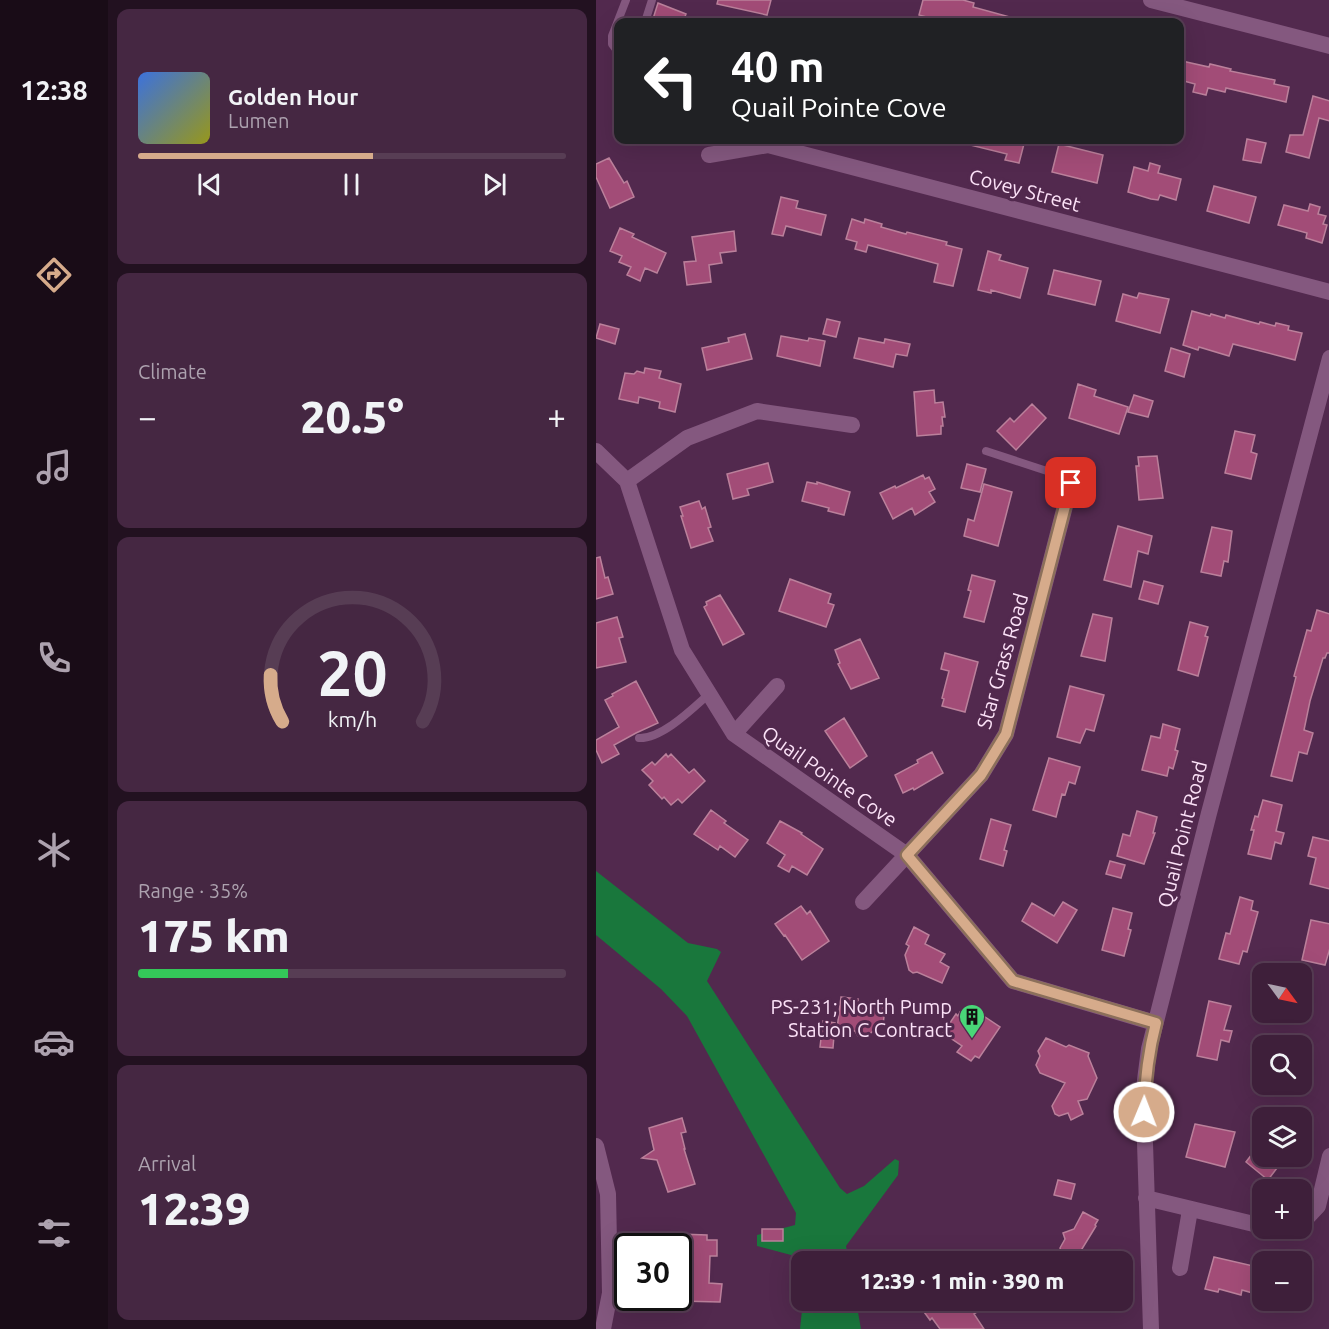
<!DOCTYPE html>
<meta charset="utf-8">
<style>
body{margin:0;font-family:Ubuntu,sans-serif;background:#452742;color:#f1f3f6;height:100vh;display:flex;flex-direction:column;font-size:22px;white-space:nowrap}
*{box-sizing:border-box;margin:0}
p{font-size:20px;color:#ada2af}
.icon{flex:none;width:33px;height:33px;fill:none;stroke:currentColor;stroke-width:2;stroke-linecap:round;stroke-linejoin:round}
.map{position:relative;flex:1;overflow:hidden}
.drawer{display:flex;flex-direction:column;gap:9px;padding:9px;background:#221120;width:488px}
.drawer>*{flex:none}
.banner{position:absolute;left:18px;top:18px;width:570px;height:126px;border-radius:12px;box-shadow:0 6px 24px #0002,0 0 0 2px #573d54;background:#202124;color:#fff;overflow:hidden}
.needle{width:39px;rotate:123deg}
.tools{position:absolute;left:656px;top:963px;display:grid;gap:12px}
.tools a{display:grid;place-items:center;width:60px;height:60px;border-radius:12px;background:#3e1f3a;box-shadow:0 6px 24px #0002,0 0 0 2px #573d54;font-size:30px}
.speed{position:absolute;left:18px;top:1233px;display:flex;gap:12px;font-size:30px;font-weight:700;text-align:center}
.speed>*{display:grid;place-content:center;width:78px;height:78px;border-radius:50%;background:#3e1f3a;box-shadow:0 6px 24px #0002,0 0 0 2px #573d54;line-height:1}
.speed .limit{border:3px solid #111;border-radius:9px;background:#fff;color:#111}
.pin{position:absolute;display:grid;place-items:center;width:51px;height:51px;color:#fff;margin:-26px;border-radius:12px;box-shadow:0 3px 9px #0006}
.me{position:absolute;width:66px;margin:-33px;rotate:1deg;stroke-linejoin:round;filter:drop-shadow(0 0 4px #0008)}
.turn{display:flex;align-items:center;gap:21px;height:126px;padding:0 18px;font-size:27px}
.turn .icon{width:78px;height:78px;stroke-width:2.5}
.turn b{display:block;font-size:42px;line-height:51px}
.big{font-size:45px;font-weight:800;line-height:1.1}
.drawer .tile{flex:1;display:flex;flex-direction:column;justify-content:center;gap:9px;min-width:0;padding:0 21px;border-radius:12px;background:#452742}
.drawer .dial{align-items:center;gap:0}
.dial svg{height:156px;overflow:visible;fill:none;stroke:#573d54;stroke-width:7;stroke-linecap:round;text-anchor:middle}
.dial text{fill:#f1f3f6;stroke:none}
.song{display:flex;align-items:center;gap:18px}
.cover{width:72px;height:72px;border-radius:9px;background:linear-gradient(135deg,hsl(220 70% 55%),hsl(60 70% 35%))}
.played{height:6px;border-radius:3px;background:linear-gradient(90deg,#d6ab8b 55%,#573d54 55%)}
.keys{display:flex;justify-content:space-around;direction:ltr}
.heat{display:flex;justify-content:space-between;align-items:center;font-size:33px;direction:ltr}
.charge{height:9px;border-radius:4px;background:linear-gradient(90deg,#34c759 35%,#573d54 0)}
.trip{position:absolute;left:195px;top:1251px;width:342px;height:60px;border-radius:12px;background:#3e1f3a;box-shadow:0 6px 24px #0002,0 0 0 2px #573d54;font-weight:800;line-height:60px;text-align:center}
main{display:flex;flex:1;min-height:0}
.tab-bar{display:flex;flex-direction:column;width:108px;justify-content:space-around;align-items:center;background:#190c17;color:#ada2af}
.tab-bar .icon{width:42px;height:42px}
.tab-bar .on{color:#d6ab8b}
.tab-bar b{font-size:27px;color:#f1f3f6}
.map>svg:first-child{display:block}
.water{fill:#19773c}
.building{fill:#a24c77;stroke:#bb809b;stroke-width:1.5}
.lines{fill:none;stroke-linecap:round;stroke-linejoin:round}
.service{stroke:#84587f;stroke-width:8}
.minor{stroke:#84587f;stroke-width:16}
.route-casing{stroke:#8b6f5a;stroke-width:15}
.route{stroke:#d6ab8b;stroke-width:10}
.labels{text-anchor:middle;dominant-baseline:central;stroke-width:6;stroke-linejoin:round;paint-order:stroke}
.street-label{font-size:20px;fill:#fbe1f7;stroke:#52294e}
.poi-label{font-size:20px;fill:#fbe1f7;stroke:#52294e;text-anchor:end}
</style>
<main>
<nav class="tab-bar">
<b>12:38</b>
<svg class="icon on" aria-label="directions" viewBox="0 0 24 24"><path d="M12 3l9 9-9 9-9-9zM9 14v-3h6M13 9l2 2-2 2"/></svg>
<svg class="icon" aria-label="music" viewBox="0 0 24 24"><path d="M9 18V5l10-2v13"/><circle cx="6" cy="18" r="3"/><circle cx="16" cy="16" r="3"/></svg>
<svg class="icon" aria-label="phone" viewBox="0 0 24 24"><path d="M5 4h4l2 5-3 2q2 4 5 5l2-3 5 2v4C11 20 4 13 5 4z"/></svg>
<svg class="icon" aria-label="climate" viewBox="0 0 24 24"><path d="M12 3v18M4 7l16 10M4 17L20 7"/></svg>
<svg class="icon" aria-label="car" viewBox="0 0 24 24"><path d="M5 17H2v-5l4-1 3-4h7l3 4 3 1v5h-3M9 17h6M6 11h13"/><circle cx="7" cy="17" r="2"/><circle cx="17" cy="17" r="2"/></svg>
<svg class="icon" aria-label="filters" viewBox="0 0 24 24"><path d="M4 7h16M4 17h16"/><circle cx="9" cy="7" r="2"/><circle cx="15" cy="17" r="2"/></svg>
</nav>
<section class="drawer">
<div class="tile">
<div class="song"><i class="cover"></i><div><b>Golden Hour</b><p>Lumen</p></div></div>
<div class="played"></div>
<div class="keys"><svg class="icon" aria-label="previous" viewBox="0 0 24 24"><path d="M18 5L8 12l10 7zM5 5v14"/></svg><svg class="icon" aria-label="pause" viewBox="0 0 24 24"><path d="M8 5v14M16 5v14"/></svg><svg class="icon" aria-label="next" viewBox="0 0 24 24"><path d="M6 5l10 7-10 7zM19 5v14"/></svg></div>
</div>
<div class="tile"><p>Climate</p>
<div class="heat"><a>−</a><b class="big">20.5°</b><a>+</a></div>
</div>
<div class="tile dial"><svg viewBox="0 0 100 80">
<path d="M14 69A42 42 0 1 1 86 69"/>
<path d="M14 69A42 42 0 0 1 8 45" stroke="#d6ab8b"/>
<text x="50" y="56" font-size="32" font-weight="700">20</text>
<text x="50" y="72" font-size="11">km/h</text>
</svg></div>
<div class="tile"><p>Range · 35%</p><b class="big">175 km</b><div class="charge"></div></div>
<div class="tile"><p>Arrival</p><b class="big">12:39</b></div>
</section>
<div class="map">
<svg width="734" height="1329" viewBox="0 0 734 1329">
<rect width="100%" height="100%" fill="#52294e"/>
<path class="water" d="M0,871l92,72 29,6 4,3 -14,29 133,207 7,6 17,-8 31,-27 4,2 -1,14 -52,71 3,15h-47l-11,-6 -34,-9v-11l38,-10 1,-12 -109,-197 -26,-27 -65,-54z
M207,1301h53l5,28h-61z"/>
<path class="building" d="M122,0h53l-4,15 -50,-11z
M327,0h40l11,3 -1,4 44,12 -1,3h-76l1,-1 -22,-6z
M62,3l28,11 -3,8h-31z
M586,61l27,6 1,-3 21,5 -1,2 45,9 -1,4 15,3 -3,15 -60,-14 -1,4 -17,-4 -2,7 -13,-3 2,-8 -15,-4z
M717,96l17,5v20l-11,-3 -10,40 -23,-6 4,-17h13z
M651,139l19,4 -5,20 -18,-3z
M370,140h59l-6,23 -14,-3 2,-6 -41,-10z
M463,144l44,11 -6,28 -45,-11z
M13,158l15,25 3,-2 7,16 -24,11 -14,-31v-13z
M554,163l10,3 -2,7 23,6 -5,21 -16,-5 -2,5 -7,-1 -23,-7 6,-25 14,4z
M618,186l42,11 -7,26 -42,-12z
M185,197l17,4 -2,7 30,7 -5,20 -35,-9 -3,10 -11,-2z
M714,204l10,3 -2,7 8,2 -3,8 4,1 -5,18 -16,-5 1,-5 -29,-8 6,-20 24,6z
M256,219l12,4 1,-4 17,5 -1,3 25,7 1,-2 40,10 -1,3 16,4 -9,37 -19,-4 4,-18 -70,-19 -2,7 -11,-3 2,-7 -11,-3z
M24,228l14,6 -2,3 34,16 -9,20 -12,-5 -5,13 -13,-6 4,-8 -12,-5 3,-6 -12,-5z
M138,231l2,20 -16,2 2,10 -13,2 2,17 -24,3 -3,-23 12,-1 -4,-24z
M392,251l13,4 -2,5 29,8 -8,30 -29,-8v3l-13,-3z
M458,270l47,11 -6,24 -47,-11z
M543,293l30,6 -9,34 -44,-12 7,-27 14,4z
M596,311l18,5 1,-2 14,4 1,-3 33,9 1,-2 15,4 1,-3 13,3 -1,4 14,3 -7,27 -62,-16 -4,12 -30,-9 -1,3 -15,-5z
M231,319l13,3 -4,15 -13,-3z
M4,324l19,5 -4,15 -19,-6z
M149,334l7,25 -45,11 -5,-22 27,-6 -1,-4z
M185,336l27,5 1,-3 16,3 -5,25 -43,-10z
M263,338l25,5 1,-4 25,5 -3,12 -11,-2 -3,13 -39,-9z
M575,348l19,6 -6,23 -19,-6z
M49,368l16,3 -2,7 22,6 -6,28 -16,-4 1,-6 -21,-5 -1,6 -19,-4 6,-26 9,1 3,-3 7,2z
M482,384l18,6 -2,6 34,11 -9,27 -50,-16z
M338,390l1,13 8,-1 2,15h-3l1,9h-2v8l-24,2 -3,-44z
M538,395l19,6 -5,16 -20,-5z
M436,404l14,14 -30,32 -19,-19 13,-13 4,4z
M639,431l20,4 -4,17 6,2 -6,25 -26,-6z
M561,456l6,42 -24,2 -3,-34h3l-1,-9z
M172,463l5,19 -26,7 2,6 -16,4 -6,-25z
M371,464l19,5 -6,23 -19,-4z
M327,475l2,4 4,-2 6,12 -6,3 6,10 -20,13 -3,-7 -19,11 -13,-26 15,-7 1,2z
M211,482l10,2v-2l33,10 -6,23 -16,-4 1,-3 -27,-7z
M388,484l28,8 -14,54 -34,-10 4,-17 6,2z
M103,501l3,8 3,-2 6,20 -3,1 5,13 -22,7 -10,-32h2l-3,-9z
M522,526l34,10 -4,18 -10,-3 -7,36 -27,-7z
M616,527l20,4 -4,31 -4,-1 -3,15 -20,-4z
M4,557l5,21 3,-1 5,17 -17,5v-41z
M376,575l23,6 -11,41 -20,-5 7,-26 -3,-1z
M194,579l41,15 -3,9 6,2 -8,22 -47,-16z
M548,581l19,5 -5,18 -19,-5z
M124,595l24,39 -21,11 -19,-38 3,-2 -1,-3z
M721,610l13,4v39h-3l-2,5h-2l-13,43 -6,29 9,3 -6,21 -8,-2 -7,29 -21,-5 25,-99 -2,-1 13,-46 4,1z
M497,614l19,4 -7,43 -24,-5z
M21,617l6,20 -4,1 7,24 -30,6v-45z
M594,622l18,5 -3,9 3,1 -10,39 -20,-6z
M264,639l19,39 -28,11 -13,-25 2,-1 -5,-13z
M349,653l33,9 -13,50 -23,-6 2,-7 -2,-1 7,-27 -8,-2z
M40,681l22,42 -22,10 -22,12 5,9 -17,9 -6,-13v-10l23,-13 -14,-27 8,-4 -1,-2z
M474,686l34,9 -10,36 -8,-2 -6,14 -23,-6z
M248,718l23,38 -17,12 -25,-37z
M567,724l17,5 -5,21 3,1 -5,18 -4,-2 -2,9 -25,-6 9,-34 9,2z
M336,752l11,21 -29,17 -1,-2 -10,5 -8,-18 23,-12 -1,-3z
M70,754l2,3 3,-3 18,19 5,-4 11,12 -23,22 -4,-4 -7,6 -7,-8 -2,2 -13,-14 4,-4 -11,-11 10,-8 3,3z
M453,758l31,9 -5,17 -6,-2 -4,13 -3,-1 -6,23 -23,-7z
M667,800l19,5 -6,26 8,2 -3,11 -6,-2 -4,17 -23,-5 6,-24h-3l4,-14 3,1z
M115,810l15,11 -2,2 24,17 -13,17 -15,-11 -2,4 -24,-16z
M541,811l20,6 -4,16h2l-11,31 -27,-8 6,-22 7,2z
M395,819l20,6 -7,25 3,1 -4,15 -23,-7z
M184,821l22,12 -1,1 22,15 -16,26 -15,-9 -3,6 -11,-6 7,-11 -18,-12z
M717,837l17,4v48l-20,-5 6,-26 -8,-2z
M514,861l15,4 -4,13 -15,-4z
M644,897l13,4 -2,9 7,2 -11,40 -4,-1 -4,13 -20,-5 7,-26 4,1z
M467,902l14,8 -20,33 -35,-22 10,-18 22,13z
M205,906l6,8 3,-3 19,30 -27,19 -17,-25 -1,1 -9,-12z
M517,908l19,5 -4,16 3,1 -7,26 -22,-6z
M715,920l19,4v24l-5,17 -23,-5z
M318,927l15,8 -4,9 20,10 -5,8 9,5 -7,16 -25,-11 -4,1 -4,-3 -4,-15 4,-9 -3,-2z
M245,997l17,2v3l27,5 -2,19h-4l-13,11 -8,-1 -3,-5 -18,-2z
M613,1001l22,5 -7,24 8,1 -3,11 -8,-2 -4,20 -20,-4z
M364,1012l20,12 5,-7 15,10 -21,31 -4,-2 -4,5 -14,-9 5,-6 -19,-13 13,-19 2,2z
M227,1021l12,2 -2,25 -13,-1z
M450,1038l20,9 3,-2 20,8 -1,3 9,22 -10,21 -9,2 5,13 -12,6 -3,-7 -9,3 -4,-2 -3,-8 13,-23 -25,-10 -4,-8 4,-9 -2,-5z
M86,1118l4,14 -5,1 4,16h-1l11,35 -27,8 -11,-32 -15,-2 12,-8 -5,-22z
M599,1124l40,8 -10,35 -39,-10z
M666,1141v15h16l-5,8 4,4 -9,12 -22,-18z
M462,1180l17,4 -4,15 -17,-4z
M487,1212l15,8 -3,5 1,1 -22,36h-10l-4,-14 5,-9 -2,-6 11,-4z
M166,1229h21v12h-21z
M83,1234l28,1v5h10v16h-7l-1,27 13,1 -2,18 -42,-1v-16h3l1,-34h-4z
M618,1257l48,11 -6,26 -14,-4 -1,5 -22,-6 -1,3 -13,-3z
M329,1300h15l4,6 8,-6h16l9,12 -3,2 10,15h-44l-8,-11 -2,2 -11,-15z"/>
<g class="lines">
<path class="service" d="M49,22l7,-22
M22,52l-6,-8v-8l14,-36
M390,451l67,22 18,10
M43,738c23,1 53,-29 70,-44"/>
<path class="minor" d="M555,0l179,46
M113,155l59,-10 562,147
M0,451l31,30 55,169 52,84 173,121 106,126 142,42
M31,481l60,-43 70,-27 95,14
M138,734l43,-48
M267,902l118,-127 25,-41 65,-251
M0,1146l12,48 2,99 -7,36
M550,1198l116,28
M705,1224l17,-18 12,-50
M675,1228l21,5 5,-5
M584,1268l10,-58
M555,1329l-7,-217 1,-32 4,-31 60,-236 121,-455"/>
</g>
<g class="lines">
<defs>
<path id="route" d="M475,483l-65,251 -25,41 -74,80 106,126 143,42c-8,30 -11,58 -12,89"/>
</defs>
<use href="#route" class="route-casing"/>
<use href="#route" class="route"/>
</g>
<defs>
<symbol id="building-pin" viewBox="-11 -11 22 30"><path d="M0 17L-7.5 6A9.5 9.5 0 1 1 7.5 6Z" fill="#49d778" stroke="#52294e"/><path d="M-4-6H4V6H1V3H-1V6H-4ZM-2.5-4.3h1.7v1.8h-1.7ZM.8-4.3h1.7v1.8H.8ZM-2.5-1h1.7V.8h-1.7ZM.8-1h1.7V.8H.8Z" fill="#111"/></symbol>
</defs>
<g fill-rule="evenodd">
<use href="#building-pin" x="361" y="1002" width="30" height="40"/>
</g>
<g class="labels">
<g class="street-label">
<text transform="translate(429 190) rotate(15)">Covey Street</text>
<text transform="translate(406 661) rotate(-74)">Star Grass Road</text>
<text transform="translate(234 776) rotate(35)">Quail Pointe Cove</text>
<text transform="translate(586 834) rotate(-76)">Quail Point Road</text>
</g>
<g class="poi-label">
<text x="356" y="1006">PS-231; North Pump<tspan x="356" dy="23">Station C Contract</tspan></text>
</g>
</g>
</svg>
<div class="tools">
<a><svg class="needle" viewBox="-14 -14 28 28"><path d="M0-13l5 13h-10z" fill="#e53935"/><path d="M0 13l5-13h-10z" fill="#ada2af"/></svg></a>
<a><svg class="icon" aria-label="search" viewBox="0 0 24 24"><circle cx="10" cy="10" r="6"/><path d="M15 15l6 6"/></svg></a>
<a><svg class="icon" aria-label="layers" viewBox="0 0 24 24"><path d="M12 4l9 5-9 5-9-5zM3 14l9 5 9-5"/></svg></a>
<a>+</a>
<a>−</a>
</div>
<div class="speed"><div class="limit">30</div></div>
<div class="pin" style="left:475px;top:483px;background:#d93025"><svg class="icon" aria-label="arrive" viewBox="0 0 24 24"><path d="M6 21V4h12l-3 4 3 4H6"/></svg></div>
<svg class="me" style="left:548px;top:1112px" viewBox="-20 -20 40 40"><circle r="17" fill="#d6ab8b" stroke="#fff" stroke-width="3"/><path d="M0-11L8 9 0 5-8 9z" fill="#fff"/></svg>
<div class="trip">12:39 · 1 min · 390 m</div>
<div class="banner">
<div class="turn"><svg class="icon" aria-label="left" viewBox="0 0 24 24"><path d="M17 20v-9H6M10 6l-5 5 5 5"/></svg><div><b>40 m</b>Quail Pointe Cove</div></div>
</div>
</div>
</main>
